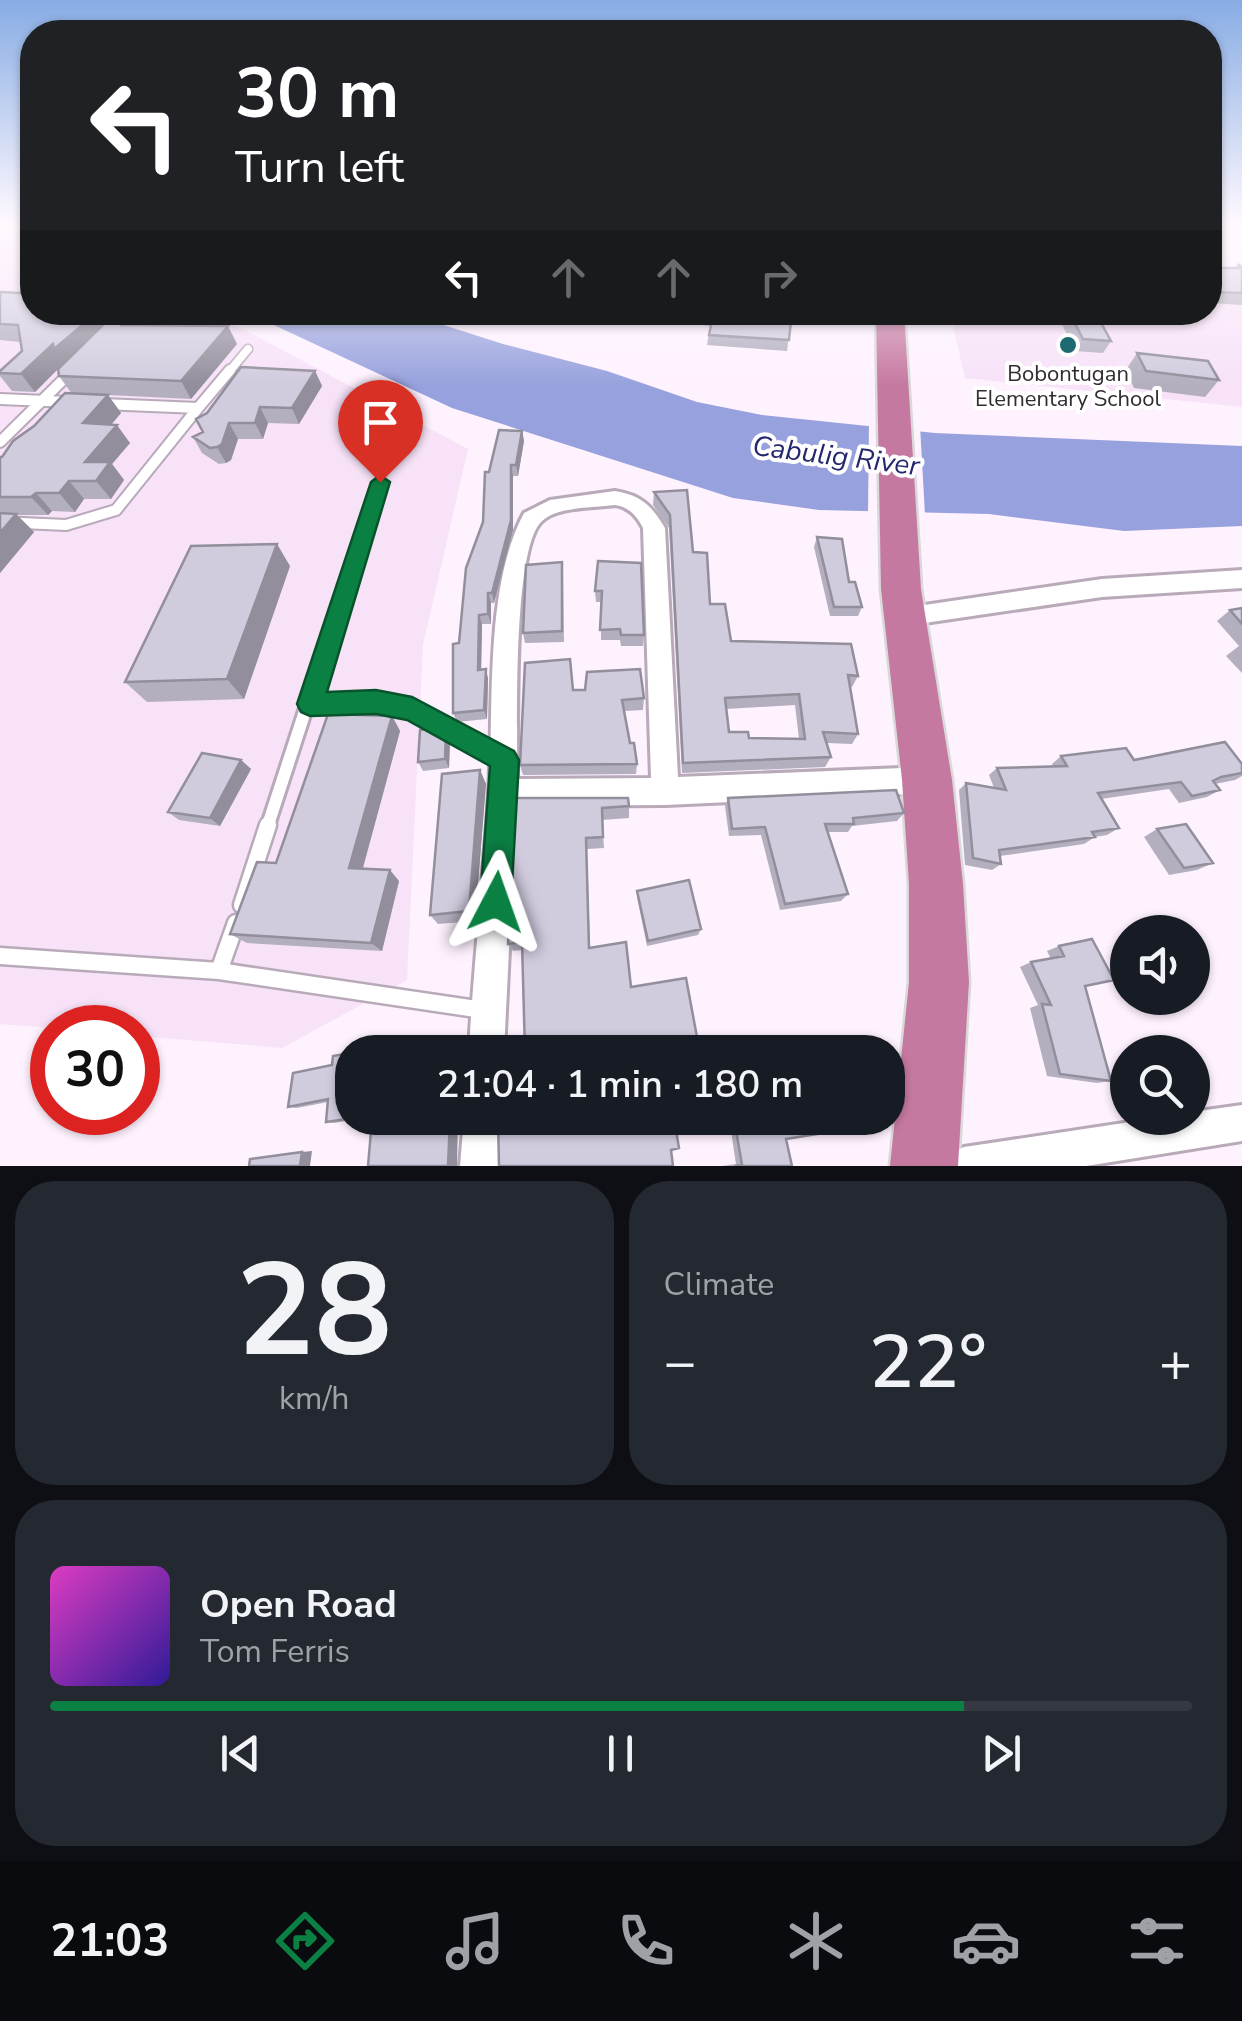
<!DOCTYPE html>
<meta charset="utf-8">
<style>
body{margin:0;font-family:"Nunito Sans",sans-serif;background:#242831;color:#f1f3f6;height:100vh;display:flex;flex-direction:column;font-size:38px;white-space:nowrap}
*{box-sizing:border-box;margin:0}
p{font-size:32px;color:#9ea1a6}
.icon{flex:none;width:55px;height:55px;fill:none;stroke:currentColor;stroke-width:2;stroke-linecap:round;stroke-linejoin:round}
.map{position:relative;height:1166px;overflow:hidden}
.sheet{display:flex;flex-direction:column;gap:15px;padding:15px;background:#0d0f14;flex:1}
.sheet>*{flex:none}
.hud{position:absolute;left:20px;top:20px;width:1202px;height:305px;border-radius:40px;box-shadow:0 2px 8px #0004;background:#202124;color:#fff;overflow:hidden}
.buttons{position:absolute;left:1110px;top:915px;display:grid;gap:20px}
.buttons a{display:grid;place-items:center;width:100px;height:100px;border-radius:50%;background:#171b24;box-shadow:0 2px 8px #0004;font-size:50px}
.speed{position:absolute;left:30px;top:1005px;display:flex;gap:20px;font-size:50px;font-weight:700;text-align:center}
.speed>*{display:grid;place-content:center;width:130px;height:130px;border-radius:50%;background:#171b24;box-shadow:0 2px 8px #0004;line-height:1}
.speed .limit{border:15px solid #d22;background:#fff;color:#111}
.pin{position:absolute;display:grid;place-items:center;width:85px;height:85px;color:#fff;margin:-102px -42px;border-radius:50% 50% 50% 0;rotate:-45deg;box-shadow:0 0 10px #0007}
.pin .icon{rotate:45deg}
.me{position:absolute;width:110px;margin:-55px;rotate:4deg;stroke-linejoin:round;filter:drop-shadow(0 0 8px #0008)}
.turn{display:flex;align-items:center;gap:35px;height:210px;padding:0 50px;font-size:45px}
.turn .icon{width:130px;height:130px;stroke-width:2.5}
.turn b{display:block;font-size:70px;line-height:85px}
.lanes{display:flex;align-items:center;height:95px;padding:0 50px;background:#0003;justify-content:center;gap:50px;direction:ltr}
.lanes .off{opacity:.35}
.big{font-size:75px;font-weight:600;line-height:1.1}
.sheet .tile{flex:1;display:flex;flex-direction:column;justify-content:center;gap:15px;min-width:0;padding:0 35px;border-radius:40px;background:#242831}
.sheet .dial{align-items:center;gap:0}
.dial b{font-size:130px;line-height:1}
.song{display:flex;align-items:center;gap:30px}
.cover{width:120px;height:120px;border-radius:15px;background:linear-gradient(135deg,hsl(310 70% 55%),hsl(250 70% 35%))}
.played{height:10px;border-radius:5px;background:linear-gradient(90deg,#0b8043 80%,#363941 80%)}
.keys{display:flex;justify-content:space-around;direction:ltr}
.heat{display:flex;justify-content:space-between;align-items:center;font-size:55px;direction:ltr}
.sheet .tiles{flex:1;display:grid;gap:15px;grid-template-columns:1fr 1fr}
.tile:last-child{grid-column:span 2}
.trip{position:absolute;left:335px;top:1035px;width:570px;height:100px;border-radius:40px;background:#171b24;box-shadow:0 2px 8px #0004;font-weight:600;line-height:100px;text-align:center}
.dock{display:flex;height:160px;justify-content:space-around;align-items:center;background:#090b0e;color:#9ea1a6}
.dock .icon{width:70px;height:70px}
.dock .active{color:#0b8043}
.dock b{font-size:45px;color:#f1f3f6}
.map>svg:first-child{display:block}
.built{fill:#f7e2f8}
.water{fill:#97a1dd}
.pier{fill:#fef2ff}
.lines{fill:none;stroke-linecap:round;stroke-linejoin:round}
.lane-far3-casing{stroke:#b8aab9;stroke-width:11}
.lane-far2-casing{stroke:#b8aab9;stroke-width:14}
.lane-far1-casing{stroke:#b8aab9;stroke-width:18}
.lane-casing{stroke:#b8aab9;stroke-width:21}
.street-casing{stroke:#b8aab9;stroke-width:6}
.highway-casing{stroke:#dad9da;stroke-width:5}
.lane-far3{stroke:#fff;stroke-width:8}
.lane-far2{stroke:#fff;stroke-width:10}
.lane-far1{stroke:#fff;stroke-width:12}
.lane{stroke:#fff;stroke-width:16}
.street{fill:#fff;fill-rule:evenodd}
.highway{fill:#c679a0;fill-rule:evenodd}
.wall{fill:#b4afbf;fill-rule:evenodd}
.shaded-wall{fill:#928e9b}
.building{fill:#d1cbde;stroke:#928e9b;stroke-width:2.5;fill-rule:evenodd}
.route{fill:#0b8043;stroke:#07532c;stroke-width:2.5}
.poi-dot{fill:#1e6a71;stroke:#fff;stroke-width:4}
.labels{text-anchor:middle;dominant-baseline:central;stroke-width:8;stroke-linejoin:round;paint-order:stroke}
.far-poi-label{font-size:22px;fill:#322c32;stroke:#fff}
.water-label{font-size:28px;font-style:italic;fill:#25276c;stroke:#fff}
</style>
<div class="map">
<svg width="1242" height="1166" viewBox="0 0 1242 1166">
<rect width="100%" height="100%" fill="#fef2ff"/>
<path class="built" d="M0,222h32v90l181,1 255,136 -45,196 -16,335 -125,68 -144,-12v-8h-86l-52,-4z
M1210,262l32,18v127l-277,-29 -15,-65 260,-1z"/>
<path class="water" d="M248,313h158l97,31 104,27 90,31 65,13 173,18 307,13v80l-118,5 -135,-17 -170,-4 -86,-12 -281,-90z"/>
<path class="pier" d="M869,421l51,5 5,89h-57z"/>
<g class="lines">
<defs>
<path id="lane-far3" d="M228,373l20,-24"/>
<path id="lane-far2" d="M0,399l70,3
M198,408l32,-38
M0,442l72,-71
M0,522l66,3 50,-15 82,-102 -95,-4
M351,569l29,-87"/>
<path id="lane-far1" d="M310,704l66,-2 36,7 89,49
M267,828l85,-261"/>
<path id="lane" d="M242,905l26,-80
M0,956l219,15 264,39
M219,971l17,-48"/>
<path id="street" d="M616,312h15l-9,9 -5,-2z
M615,491c26,4 37,15 50,37l13,249 249,-10 10,4 4,9 -4,9 -10,4 -262,12 -149,1 -12,246h-35c4,-86 15,-173 20,-260 5,-83 -5,-205 35,-279l26,-13zM615,505c14,2 22,11 28,23l8,250 -134,1c1,-48 -5,-227 24,-257 15,-16 54,-14 74,-17z
M1242,570v18l-140,9 -198,29 -8,-2 -4,-7 4,-7 8,-2 198,-29z
M1242,1105v36l-156,25h-141l6,-13 13,-6 193,-29h35v-6z
M464,1118h36l-2,48h-38z"/>
<path id="highway" d="M876,312h28l17,277 31,191 11,104 6,98 -11,184h-68l19,-184v-98l-7,-104 -21,-191z"/>
</defs>
<use href="#lane-far3" class="lane-far3-casing"/>
<use href="#lane-far2" class="lane-far2-casing"/>
<use href="#lane-far1" class="lane-far1-casing"/>
<use href="#lane" class="lane-casing"/>
<use href="#street" class="street-casing"/>
<use href="#highway" class="highway-casing"/>
<use href="#lane-far3" class="lane-far3"/>
<use href="#lane-far2" class="lane-far2"/>
<use href="#lane-far1" class="lane-far1"/>
<use href="#lane" class="lane"/>
<use href="#street" class="street"/>
<use href="#highway" class="highway"/>
</g>
<path class="wall" d="M1238,264l4,3v38l-32,-2v-35h25z
M0,292l32,20 124,8 -6,5 87,19 -46,55 -83,-4 13,18 -10,12 19,18 -18,21 12,16 -13,19h-27l-9,13 -23,-1 -4,4h-31l17,17 -34,41v-116h2l32,-31 38,-32 -13,-18 5,-13 -29,29 -23,-1 -12,-15v-5l22,-20 -2,-9 -20,-2z
M655,312h82l-1,6 19,4 2,-10h85l-3,13 -48,-6 -4,32 -80,-6 3,-19 -55,-7z
M1056,312h39l16,29 -8,12 -28,-2z
M1137,353l82,27 -14,17 -71,-9 -8,-18z
M315,371l7,15 -23,38 -31,-1 -5,16h-25l-7,21 -5,3 -7,1 -17,-11 -9,-16z
M522,431l2,10 -6,35h-5v54l-19,73h-3v21h-9l-1,46 7,8 -1,41 -30,3 -4,-9 6,-70 24,-121 6,-50z
M654,492l39,60 17,52 21,37 127,35 -6,11h-2l8,47 -6,10 -25,-1 4,14 -6,10 -143,6 -13,-245 -16,-23zM795,705l4,34 -50,-1 -20,-6 -3,-23z
M817,537l32,45 13,25 -4,9h-28l-16,-69z
M598,561l46,74 -1,11h-22l-1,-6h-19v-38h-5l-1,-11z
M290,566l-46,133 -97,3 -22,-20z
M563,574l1,68 -39,1 -2,-10z
M1242,608v65l-16,-17 13,-10 -22,-25 13,-11z
M573,690l71,8 -1,12 -19,1 6,32 7,21 -1,10 -113,1 -3,-10z
M392,716l8,15 -37,137 36,13 -17,70 -135,-8 -17,-9 46,-71z
M450,741l-1,27 -26,3 -5,-9z
M1061,756l181,8v12l-7,4 -20,4 5,6 -13,7 -28,6 -10,-14 -68,10 18,29 -12,7 -12,2 -11,7 -84,12 1,8 -9,6 -27,-5 -6,-75 7,-7 28,5 -5,-13 8,-7 56,-2 -1,-2z
M241,760l10,9 -31,57 -41,-6 -11,-8z
M480,770l6,14 -11,137 -37,3 -8,-9z
M516,798l113,8v12l-27,2 2,28 -17,1 3,99 41,39 66,50 -3,4 -71,11h-98l-3,-102 -9,1 -5,-7z
M728,798l176,15 -7,8 -45,5 -4,6h-21l21,62 -7,7 -61,9 -19,-75 -32,1 -4,-30z
M1157,829l56,34 -16,7 -28,5 -25,-38z
M637,891l64,38 -3,6 -51,11 -10,-49z
M1059,946l55,34 -29,7 26,94 -14,2 -50,-7 -17,-68 8,-3 -18,-38 11,-5 20,-3 -4,-8z
M377,1048l6,2 -31,68h11l-29,5 -8,-1 2,-20 -31,6 -9,-1 44,-42z
M729,1118h98l-41,21 6,27h-70l14,-2z"/>
<path class="shaded-wall" d="M98,312h18l4,8 -56,43 -29,29 -14,-18 32,-30z
M135,312h16l5,8 -24,22 -10,-17z
M228,326l9,18 -46,55 -10,-18z
M315,371l7,15 -23,38 -7,-16z
M108,395l13,18 -24,28 -14,-18z
M260,407l8,16 -5,16 -8,-16z
M229,423l9,16 -7,21 -5,3 -9,-16z
M117,425l13,18 -18,21 12,16 -13,19 -15,-18 -11,-19z
M522,431l2,10 -6,35 -2,-11z
M511,465l2,11v54l-19,73 -2,-10z
M69,481l15,18 -9,13 -16,-19z
M36,493l16,18 -4,4 -17,-18z
M16,514l18,18 -34,41v-40z
M277,544l13,22 -46,133 -17,-20z
M488,593l3,10v21l-3,-10z
M479,615l3,9 -1,55 -3,-9z
M486,669l2,9 -1,41 -3,-9z
M392,716l8,15 -40,147 -11,-10z
M446,732l4,9 -1,27 -4,-9z
M241,760l10,9 -31,57 -10,-8z
M480,770l6,14 -11,137 -6,-10z
M390,870l9,11 -17,70 -11,-8z
M450,1120l8,1 -1,45h-9z
M312,1151l-2,15h-10l2,-14z"/>
<path class="building" d="M1238,264l4,3v26l-32,-1v-24h31z
M32,284v28h66l-44,37 -1,-5 -32,30 -21,-1v-2l22,-20 -4,-26 -18,-1v-32l20,1z
M116,312h19l-13,13 106,1 -47,55 -122,-5 -1,-7z
M684,312h52l-1,6 20,4 2,-10h35l-3,28 -80,-5 4,-19z
M1069,312h26l16,29 -28,-2z
M1137,353l71,8 11,19 -73,-9z
M241,367l74,4 -23,37 -32,-1 -5,16h-26l-7,21 -5,3 -7,1 -17,-11 10,-5 -7,-13 11,-6z
M65,393l43,2 -25,28 34,2 -32,37h25l-14,19h-27l-10,12h-23l-5,4h-31v-40h2l11,-16 21,-15z
M499,430l23,1 -6,34h-5v55l-19,73h-4v21l-9,1 -1,55 8,-1 -2,41 -31,3v-69l6,-1 7,-75 17,-46 2,-50h4z
M687,490l6,62 14,1 3,51h15l6,37 120,3 7,32 -10,-1 10,59 -35,-2 8,25 -148,6 -13,-248 -16,-23zM799,694l6,45 -56,-1 -1,-6h-19l-4,-34z
M0,513l16,1 -16,19z
M817,537l25,2 7,43h6l7,25h-28z
M277,544l-50,135 -102,3 66,-136z
M598,561l43,2 3,72h-23l-1,-6 -20,1 2,-39h-7z
M562,562v69l-39,2 3,-68z
M1242,608v16l-12,-14z
M570,659l3,31h12l2,-18 53,-3 4,29 -22,2 8,43h4l3,21 -117,1 5,-102z
M328,714l64,2 -43,152 41,2 -19,73 -141,-9 27,-72 19,1z
M440,728l6,4 -1,27 -27,3 2,-32z
M1225,742l17,22v9l-21,4 -8,4 7,9 -28,6 -11,-14 -83,11 21,35 -27,4 3,5 -96,13 2,14 -28,-6 -7,-75 40,7 -9,-22 70,-2 -6,-10 65,-8 8,12z
M202,753l39,7 -31,58 -42,-6z
M480,770l-11,141 -39,4 12,-141z
M896,790l8,23 -51,5 1,6h-29l23,70 -63,10 -20,-77 -33,2 -4,-31z
M516,798h112l1,8 -27,2 1,29 -17,1 3,110 37,-6 5,45 55,-9 11,59 -96,15h-76l-3,-110 -14,2z
M1186,824l27,39 -29,5 -27,-39z
M689,880l12,49 -53,12 -11,-50z
M1092,939l22,41 -29,6 26,95 -51,-7 -18,-70 9,1 -20,-43 33,-6 -5,-10z
M808,1039l3,13h-89v-1z
M377,1048l-1,4h-24l1,66 -27,4 2,-23 -40,8 5,-34 39,-8 1,-9z
M498,1118h176l5,30 -8,2 2,16h-174z
M734,1118h93l3,14 -44,7 6,27h-57l7,-1z
M450,1120l-2,46h-80l3,-35z
M302,1152l-2,14h-51l1,-7z"/>
<linearGradient id="sky" x2="0" y2="1"><stop stop-color="#87ace4"/><stop offset="0.58" stop-color="#fff9ff"/><stop offset="1" stop-color="#fff9ff" stop-opacity="0"/></linearGradient>
<rect width="1242" height="385" fill="url(#sky)"/>
<path class="route" d="M380,475l10,7 -63,210 49,-2 36,7 102,54 5,9 -8,142 -4,11 -11,4 -12,-4 -4,-11 10,-136 -83,-46 -31,-6 -66,2 -9,-4 -4,-8 74,-222z"/>
<circle class="poi-dot" cx="1068" cy="345" r="10"/>
<g class="labels">
<g class="far-poi-label">
<text x="1068" y="374">Bobontugan<tspan x="1068" dy="25">Elementary School</tspan></text>
</g>
<g class="water-label">
<text transform="translate(836 456) rotate(7)">Cabulig River</text>
</g>
</g>
</svg>
<div class="buttons">
<a><svg class="icon" aria-label="sound" viewBox="0 0 24 24"><path d="M4 9h4l5-4v14l-5-4H4zM17 9q2 3 0 6"/></svg></a>
<a><svg class="icon" aria-label="search" viewBox="0 0 24 24"><circle cx="10" cy="10" r="6"/><path d="M15 15l6 6"/></svg></a>
</div>
<div class="speed"><div class="limit">30</div></div>
<div class="pin" style="left:380px;top:482px;background:#d93025"><svg class="icon" aria-label="arrive" viewBox="0 0 24 24"><path d="M6 21V4h12l-3 4 3 4H6"/></svg></div>
<svg class="me" style="left:496px;top:902px" viewBox="-20 -20 40 40"><path d="M0-17L14 15 0 8-14 15z" fill="#0b8043" stroke="#fff" stroke-width="4"/></svg>
<div class="trip">21:04 · 1 min · 180 m</div>
<div class="hud">
<div class="turn"><svg class="icon" aria-label="left" viewBox="0 0 24 24"><path d="M17 20v-9H6M10 6l-5 5 5 5"/></svg><div><b>30 m</b>Turn left</div></div>
<div class="lanes"><svg class="icon" aria-label="left" viewBox="0 0 24 24"><path d="M17 20v-9H6M10 6l-5 5 5 5"/></svg><svg class="icon off" aria-label="ahead" viewBox="0 0 24 24"><path d="M12 20V5M6 11l6-6 6 6"/></svg><svg class="icon off" aria-label="ahead" viewBox="0 0 24 24"><path d="M12 20V5M6 11l6-6 6 6"/></svg><svg class="icon off" aria-label="right" viewBox="0 0 24 24"><path d="M7 20v-9h11M14 6l5 5-5 5"/></svg></div>
</div>
</div>
<section class="sheet">
<div class="tiles">
<div class="tile dial"><b>28</b><p>km/h</p></div>
<div class="tile"><p>Climate</p>
<div class="heat"><a>−</a><b class="big">22°</b><a>+</a></div>
</div>
<div class="tile">
<div class="song"><i class="cover"></i><div><b>Open Road</b><p>Tom Ferris</p></div></div>
<div class="played"></div>
<div class="keys"><svg class="icon" aria-label="previous" viewBox="0 0 24 24"><path d="M18 5L8 12l10 7zM5 5v14"/></svg><svg class="icon" aria-label="pause" viewBox="0 0 24 24"><path d="M8 5v14M16 5v14"/></svg><svg class="icon" aria-label="next" viewBox="0 0 24 24"><path d="M6 5l10 7-10 7zM19 5v14"/></svg></div>
</div>
</div>
</section>
<nav class="dock">
<b>21:03</b>
<svg class="icon active" aria-label="directions" viewBox="0 0 24 24"><path d="M12 3l9 9-9 9-9-9zM9 14v-3h6M13 9l2 2-2 2"/></svg>
<svg class="icon" aria-label="music" viewBox="0 0 24 24"><path d="M9 18V5l10-2v13"/><circle cx="6" cy="18" r="3"/><circle cx="16" cy="16" r="3"/></svg>
<svg class="icon" aria-label="phone" viewBox="0 0 24 24"><path d="M5 4h4l2 5-3 2q2 4 5 5l2-3 5 2v4C11 20 4 13 5 4z"/></svg>
<svg class="icon" aria-label="climate" viewBox="0 0 24 24"><path d="M12 3v18M4 7l16 10M4 17L20 7"/></svg>
<svg class="icon" aria-label="car" viewBox="0 0 24 24"><path d="M5 17H2v-5l4-1 3-4h7l3 4 3 1v5h-3M9 17h6M6 11h13"/><circle cx="7" cy="17" r="2"/><circle cx="17" cy="17" r="2"/></svg>
<svg class="icon" aria-label="filters" viewBox="0 0 24 24"><path d="M4 7h16M4 17h16"/><circle cx="9" cy="7" r="2"/><circle cx="15" cy="17" r="2"/></svg>
</nav>
